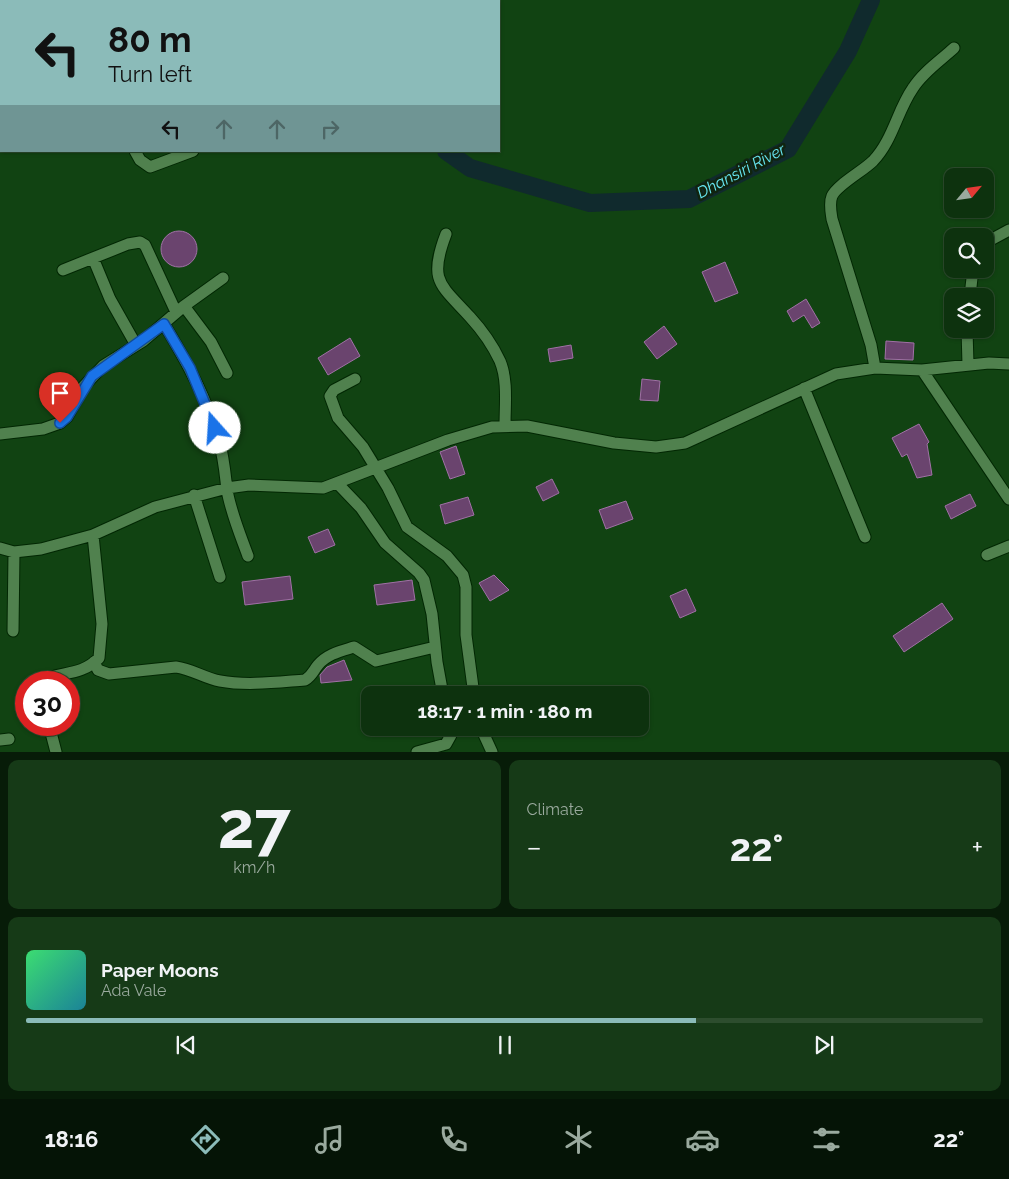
<!DOCTYPE html>
<meta charset="utf-8">
<style>
body{margin:0;font-family:Raleway,sans-serif;background:#163a17;color:#f1f3f6;height:100vh;display:flex;flex-direction:column;font-size:19px;white-space:nowrap}
*{box-sizing:border-box;margin:0}
p{font-size:16px;color:#9aaa9e}
.icon{flex:none;width:28px;height:28px;fill:none;stroke:currentColor;stroke-width:2;stroke-linecap:round;stroke-linejoin:round}
.map{position:relative;height:752px;overflow:hidden}
.sheet{display:flex;flex-direction:column;gap:8px;padding:8px;background:#071c08;flex:1}
.sheet>*{flex:none}
.guide{position:absolute;left:0px;top:0px;width:500px;height:152px;box-shadow:0 1px 4px #0004,0 0 0 1px #2d4d2e;background:#8bbbb9;color:#111;overflow:hidden}
.needle{width:32px;rotate:61deg}
.tools{position:absolute;left:944px;top:168px;display:grid;gap:10px}
.tools a{display:grid;place-items:center;width:50px;height:50px;border-radius:10px;background:#0d320e;box-shadow:0 1px 4px #0004,0 0 0 1px #2d4d2e;font-size:25px}
.speed{position:absolute;left:15px;top:671px;display:flex;gap:10px;font-size:25px;font-weight:700;text-align:center}
.speed>*{display:grid;place-content:center;width:65px;height:65px;border-radius:50%;background:#0d320e;box-shadow:0 1px 4px #0004,0 0 0 1px #2d4d2e;line-height:1}
.speed .limit{border:8px solid #d22;background:#fff;color:#111}
.pin{position:absolute;display:grid;place-items:center;width:42px;height:42px;color:#fff;margin:-51px -21px;border-radius:50% 50% 50% 0;rotate:-45deg;box-shadow:0 0 5px #0007}
.pin .icon{rotate:45deg}
.me{position:absolute;width:55px;margin:-28px;rotate:341deg;stroke-linejoin:round;filter:drop-shadow(0 0 4px #0008)}
.turn{display:flex;align-items:center;gap:18px;height:105px;padding:0 25px;font-size:22px}
.turn .icon{width:65px;height:65px;stroke-width:2.5}
.turn b{display:block;font-size:35px;line-height:42px}
.lanes{display:flex;align-items:center;height:48px;padding:0 25px;background:#0003;justify-content:center;gap:25px;direction:ltr}
.lanes .off{opacity:.35}
.big{font-size:38px;font-weight:700;line-height:1.1}
.sheet .tile{flex:1;display:flex;flex-direction:column;justify-content:center;gap:8px;min-width:0;padding:0 18px;border-radius:10px;background:#163a17}
.sheet .dial{align-items:center;gap:0}
.dial b{font-size:65px;line-height:1}
.song{display:flex;align-items:center;gap:15px}
.cover{width:60px;height:60px;border-radius:8px;background:linear-gradient(135deg,hsl(140 70% 55%),hsl(190 70% 35%))}
.played{height:5px;border-radius:2px;background:linear-gradient(90deg,#8bbbb9 70%,#2d4d2e 70%)}
.keys{display:flex;justify-content:space-around;direction:ltr}
.heat{display:flex;justify-content:space-between;align-items:center;font-size:28px;direction:ltr}
.sheet .tiles{flex:1;display:grid;gap:8px;grid-template-columns:1fr 1fr}
.tile:last-child{grid-column:span 2}
.trip{position:absolute;left:361px;top:686px;width:288px;height:50px;border-radius:10px;background:#0d320e;box-shadow:0 1px 4px #0004,0 0 0 1px #2d4d2e;font-weight:700;line-height:50px;text-align:center}
.dock{display:flex;height:80px;justify-content:space-around;align-items:center;background:#051406;color:#9aaa9e}
.dock .icon{width:35px;height:35px}
.dock .selected{color:#8bbbb9}
.dock b{font-size:22px;color:#f1f3f6}
.map>svg:first-child{display:block}
.lines{fill:none;stroke-linecap:round;stroke-linejoin:round}
.river{stroke:#102a2d;stroke-width:18}
.building{fill:#6a446e;stroke:#a071a5}
.minor-casing{stroke:#022703;stroke-width:13}
.minor{stroke:#50814e;stroke-width:11}
.route-casing{stroke:#114b97;stroke-width:12}
.route{stroke:#1a73e8;stroke-width:9}
.labels{text-anchor:middle;dominant-baseline:central;stroke-width:5;stroke-linejoin:round;paint-order:stroke}
.water-label{font-size:16px;font-style:italic;fill:#67e5f0;stroke:#10240f}
</style>
<div class="map">
<svg width="1009" height="752" viewBox="0 0 1009 752">
<rect width="100%" height="100%" fill="#114312"/>
<g class="lines">
<path class="river" d="M78,0l6,1
M446,151l24,17 120,35 99,-4 99,-50 60,-98 23,-51"/>
</g>
<path class="building" d="M161 249a18 18 0 1 1 36 0a18 18 0 1 1-36 0Z
M725,262l13,31 -23,9 -13,-30z
M806,299l14,24 -8,5 -8,-13 -11,7 -6,-11z
M664,326l13,18 -20,15 -13,-17z
M350,338l10,18 -32,19 -10,-17z
M886,341l28,2 -1,17 -28,-1z
M571,345l2,13 -23,4 -2,-13z
M642,379l18,2 -2,20 -18,-1z
M919,424l10,18 -2,2 5,31 -15,3 -10,-24 -5,3 -10,-19z
M456,446l9,28 -15,5 -10,-27z
M552,479l7,14 -16,8 -7,-14z
M970,494l6,12 -25,13 -6,-13z
M468,497l6,18 -29,9 -5,-19z
M626,501l7,18 -27,10 -7,-19z
M328,529l7,16 -20,8 -7,-16z
M494,575l15,15 -19,11 -11,-18z
M290,576l3,23 -48,6 -3,-23z
M412,580l3,20 -38,5 -3,-20z
M686,589l10,22 -16,7 -10,-22z
M942,603l11,16 -49,33 -11,-16z
M344,660l8,20 -31,3 -1,-8 7,-8z"/>
<g class="lines">
<defs>
<path id="minor" d="M0,132l1,-1
M135,151l5,9 10,7 43,-16
M446,234c-18,47 -6,50 24,83 11,12 23,29 30,44 8,19 5,44 5,64
M985,243l24,-13
M93,258l17,41 26,46
M63,270l65,-26 12,-2 5,3 31,67
M970,296l3,-27
M184,306l27,36 16,31
M164,324c23,38 43,75 55,117 5,17 6,32 8,49 4,23 13,44 21,66
M967,329l1,36
M875,368l-4,-23 -39,-126c-1,-7 -3,-16 0,-23 5,-11 31,-25 41,-35 20,-21 24,-50 40,-73 10,-16 28,-28 41,-40
M922,370l87,129
M355,379l-21,11 -4,6 8,22 25,29 25,41 19,39 40,29 16,19 3,12v48l8,60
M804,388l61,149
M0,434l43,-5 17,-6 7,-6 17,-31 19,-20 40,-25 41,-35 39,-28
M338,484l23,24 24,35 34,30 5,7 8,34 5,48 6,33
M194,495l26,82
M0,548l14,4 27,-3 52,-14 62,-28 72,-19 22,-3 74,3 125,-48 44,-13 35,-1 87,17 42,4 29,-4 151,-69 39,-6 47,2 67,-7 20,1
M987,555l22,-9
M13,631l1,-79
M94,662l4,8 11,4 67,-7c16,2 28,11 44,14 27,5 58,1 85,-1 7,-4 8,-9 13,-15 9,-11 23,-14 36,-18l22,14 59,-14
M41,682c17,-12 38,-4 58,-24l3,-34 -9,-89
M49,725l7,27
M481,728l11,24
M0,740l9,-1
M417,752l29,-8 5,-9 -2,-7"/>
</defs>
<use href="#minor" class="minor-casing"/>
<use href="#minor" class="minor"/>
</g>
<g class="lines">
<defs>
<path id="route" d="M60,423l7,-6 25,-41 72,-52 26,44 25,60"/>
</defs>
<use href="#route" class="route-casing"/>
<use href="#route" class="route"/>
</g>
<g class="labels">
<g class="water-label">
<text transform="translate(741 171) rotate(-28)">Dhansiri River</text>
</g>
</g>
</svg>
<div class="tools">
<a><svg class="needle" viewBox="-14 -14 28 28"><path d="M0-13l5 13h-10z" fill="#e53935"/><path d="M0 13l5-13h-10z" fill="#9aaa9e"/></svg></a>
<a><svg class="icon" aria-label="search" viewBox="0 0 24 24"><circle cx="10" cy="10" r="6"/><path d="M15 15l6 6"/></svg></a>
<a><svg class="icon" aria-label="layers" viewBox="0 0 24 24"><path d="M12 4l9 5-9 5-9-5zM3 14l9 5 9-5"/></svg></a>
</div>
<div class="speed"><div class="limit">30</div></div>
<div class="pin" style="left:60px;top:423px;background:#d93025"><svg class="icon" aria-label="arrive" viewBox="0 0 24 24"><path d="M6 21V4h12l-3 4 3 4H6"/></svg></div>
<svg class="me" style="left:215px;top:428px" viewBox="-20 -20 40 40"><circle r="19" fill="#fff"/><path d="M0-13L10 11 0 6-10 11z" fill="#1a73e8"/></svg>
<div class="trip">18:17 · 1 min · 180 m</div>
<div class="guide">
<div class="turn"><svg class="icon" aria-label="left" viewBox="0 0 24 24"><path d="M17 20v-9H6M10 6l-5 5 5 5"/></svg><div><b>80 m</b>Turn left</div></div>
<div class="lanes"><svg class="icon" aria-label="left" viewBox="0 0 24 24"><path d="M17 20v-9H6M10 6l-5 5 5 5"/></svg><svg class="icon off" aria-label="ahead" viewBox="0 0 24 24"><path d="M12 20V5M6 11l6-6 6 6"/></svg><svg class="icon off" aria-label="ahead" viewBox="0 0 24 24"><path d="M12 20V5M6 11l6-6 6 6"/></svg><svg class="icon off" aria-label="right" viewBox="0 0 24 24"><path d="M7 20v-9h11M14 6l5 5-5 5"/></svg></div>
</div>
</div>
<section class="sheet">
<div class="tiles">
<div class="tile dial"><b>27</b><p>km/h</p></div>
<div class="tile"><p>Climate</p>
<div class="heat"><a>−</a><b class="big">22°</b><a>+</a></div>
</div>
<div class="tile">
<div class="song"><i class="cover"></i><div><b>Paper Moons</b><p>Ada Vale</p></div></div>
<div class="played"></div>
<div class="keys"><svg class="icon" aria-label="previous" viewBox="0 0 24 24"><path d="M18 5L8 12l10 7zM5 5v14"/></svg><svg class="icon" aria-label="pause" viewBox="0 0 24 24"><path d="M8 5v14M16 5v14"/></svg><svg class="icon" aria-label="next" viewBox="0 0 24 24"><path d="M6 5l10 7-10 7zM19 5v14"/></svg></div>
</div>
</div>
</section>
<nav class="dock">
<b>18:16</b>
<svg class="icon selected" aria-label="directions" viewBox="0 0 24 24"><path d="M12 3l9 9-9 9-9-9zM9 14v-3h6M13 9l2 2-2 2"/></svg>
<svg class="icon" aria-label="music" viewBox="0 0 24 24"><path d="M9 18V5l10-2v13"/><circle cx="6" cy="18" r="3"/><circle cx="16" cy="16" r="3"/></svg>
<svg class="icon" aria-label="phone" viewBox="0 0 24 24"><path d="M5 4h4l2 5-3 2q2 4 5 5l2-3 5 2v4C11 20 4 13 5 4z"/></svg>
<svg class="icon" aria-label="climate" viewBox="0 0 24 24"><path d="M12 3v18M4 7l16 10M4 17L20 7"/></svg>
<svg class="icon" aria-label="car" viewBox="0 0 24 24"><path d="M5 17H2v-5l4-1 3-4h7l3 4 3 1v5h-3M9 17h6M6 11h13"/><circle cx="7" cy="17" r="2"/><circle cx="17" cy="17" r="2"/></svg>
<svg class="icon" aria-label="filters" viewBox="0 0 24 24"><path d="M4 7h16M4 17h16"/><circle cx="9" cy="7" r="2"/><circle cx="15" cy="17" r="2"/></svg>
<b>22°</b>
</nav>
